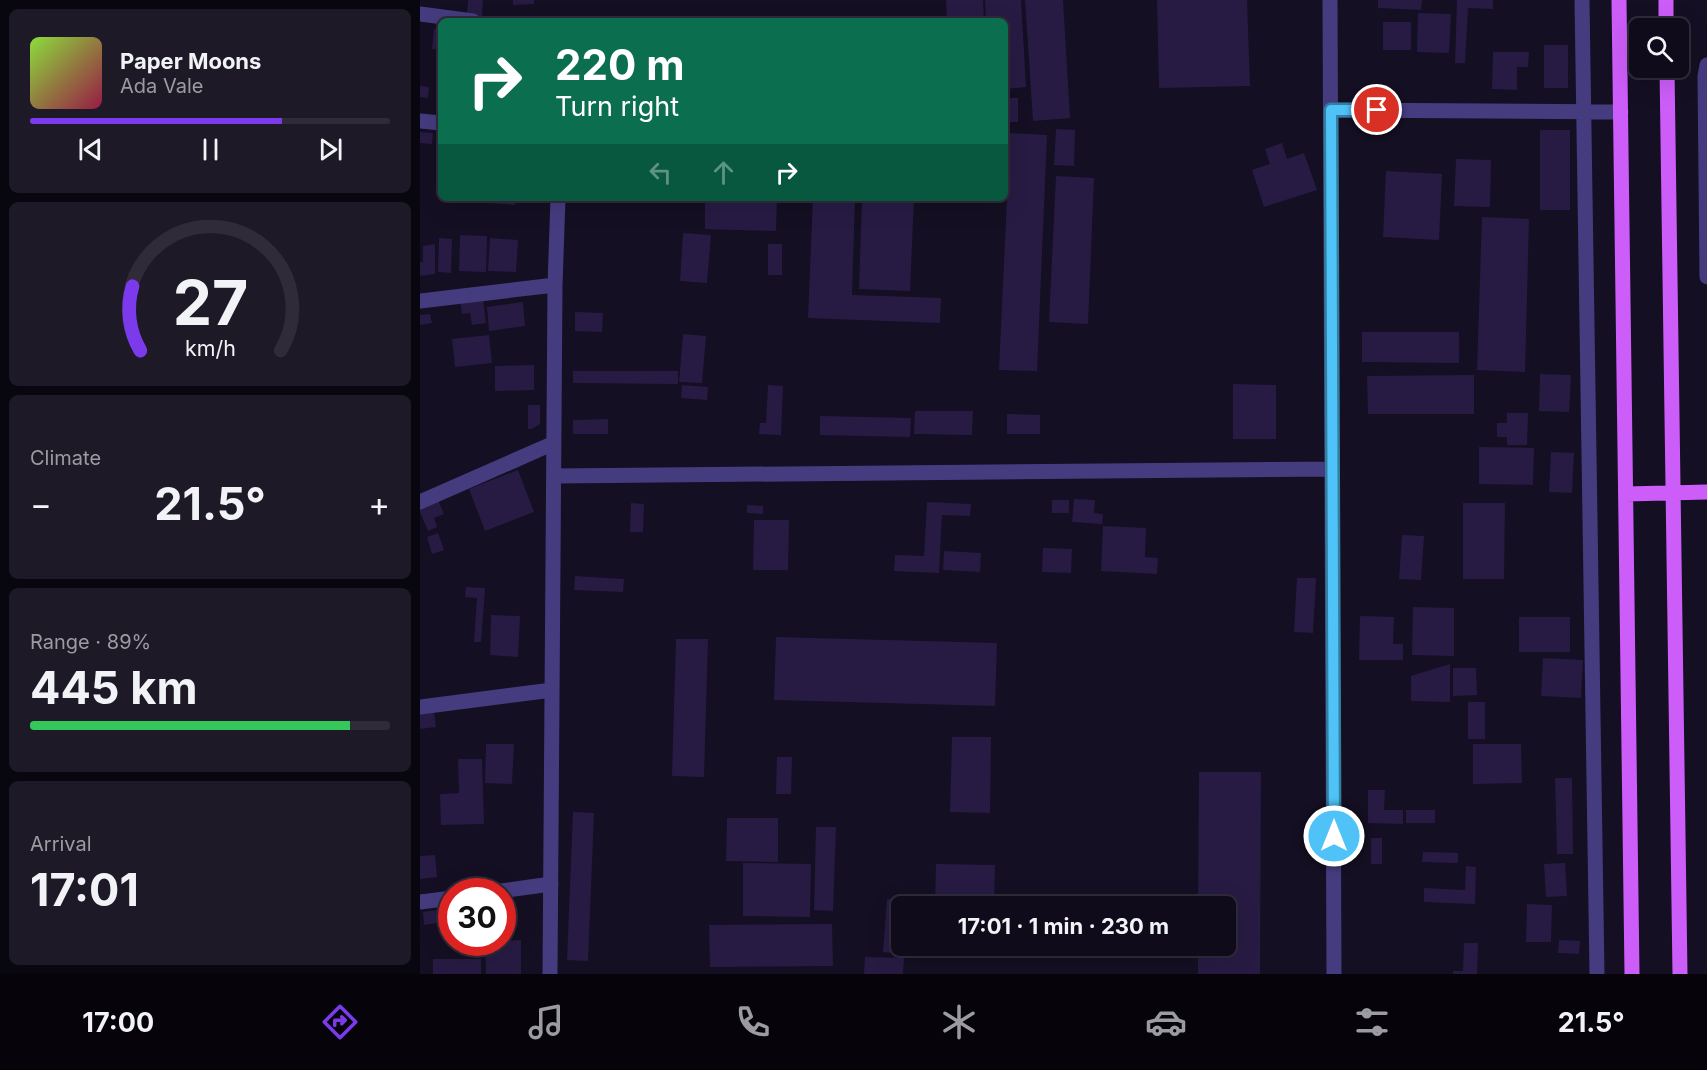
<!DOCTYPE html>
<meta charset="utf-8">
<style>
body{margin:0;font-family:Inter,sans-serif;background:#1d1927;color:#f1f3f6;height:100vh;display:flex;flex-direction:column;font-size:22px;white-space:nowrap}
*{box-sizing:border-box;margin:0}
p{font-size:20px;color:#9b9ba2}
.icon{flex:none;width:33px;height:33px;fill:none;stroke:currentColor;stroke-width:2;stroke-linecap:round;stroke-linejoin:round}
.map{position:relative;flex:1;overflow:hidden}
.drawer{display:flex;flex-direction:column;gap:9px;padding:9px;background:#08060e;width:420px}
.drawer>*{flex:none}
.banner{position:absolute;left:18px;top:18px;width:570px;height:183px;border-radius:9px;box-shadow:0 6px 24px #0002,0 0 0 2px #2f2b39;background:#0b6e4f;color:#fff;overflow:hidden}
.fabs{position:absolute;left:1209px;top:18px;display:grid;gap:12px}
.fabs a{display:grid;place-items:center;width:60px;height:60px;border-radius:9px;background:#0f0b1a;box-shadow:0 6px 24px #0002,0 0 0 2px #2f2b39;font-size:30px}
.speed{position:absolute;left:18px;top:878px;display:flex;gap:12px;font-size:30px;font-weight:700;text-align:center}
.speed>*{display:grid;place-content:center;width:78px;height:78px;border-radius:50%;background:#0f0b1a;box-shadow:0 6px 24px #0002,0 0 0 2px #2f2b39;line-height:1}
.speed .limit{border:9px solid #d22;background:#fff;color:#111}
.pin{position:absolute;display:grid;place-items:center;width:51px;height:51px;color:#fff;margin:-26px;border:3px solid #fff;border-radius:50%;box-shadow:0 2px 6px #0007}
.me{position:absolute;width:66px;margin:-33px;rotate:0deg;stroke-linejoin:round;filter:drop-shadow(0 0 4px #0008)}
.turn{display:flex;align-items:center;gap:21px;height:126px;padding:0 18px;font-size:27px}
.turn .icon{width:78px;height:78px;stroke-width:2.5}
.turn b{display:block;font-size:42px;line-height:51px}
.lanes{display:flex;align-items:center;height:57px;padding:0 18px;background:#0003;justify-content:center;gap:30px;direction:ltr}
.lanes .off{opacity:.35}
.big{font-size:45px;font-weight:700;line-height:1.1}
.drawer .widget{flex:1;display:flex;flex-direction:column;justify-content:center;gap:9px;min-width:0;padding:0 21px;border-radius:9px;background:#1d1927}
.drawer .dial{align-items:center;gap:0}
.dial svg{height:156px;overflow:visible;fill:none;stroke:#2f2b39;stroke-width:7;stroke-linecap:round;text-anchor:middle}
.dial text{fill:#f1f3f6;stroke:none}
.song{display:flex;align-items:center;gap:18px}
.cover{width:72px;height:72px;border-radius:9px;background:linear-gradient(135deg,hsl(90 70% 55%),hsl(340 70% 35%))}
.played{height:6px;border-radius:3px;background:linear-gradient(90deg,#7c3aed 70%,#2f2b39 70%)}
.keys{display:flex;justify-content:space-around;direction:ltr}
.heat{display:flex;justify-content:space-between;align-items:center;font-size:33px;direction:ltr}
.charge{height:9px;border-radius:4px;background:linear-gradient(90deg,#34c759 89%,#2f2b39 0)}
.trip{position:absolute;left:471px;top:896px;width:345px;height:60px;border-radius:9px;background:#0f0b1a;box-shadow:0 6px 24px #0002,0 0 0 2px #2f2b39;font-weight:700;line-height:60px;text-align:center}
.tabs{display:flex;height:96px;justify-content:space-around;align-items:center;background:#06040a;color:#9b9ba2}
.tabs .icon{width:42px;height:42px}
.tabs .active{color:#7c3aed}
.tabs b{font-size:27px;color:#f1f3f6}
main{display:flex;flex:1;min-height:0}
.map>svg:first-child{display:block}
.building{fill:#271b43}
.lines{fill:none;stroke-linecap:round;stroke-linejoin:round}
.minor{stroke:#453c80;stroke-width:15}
.major{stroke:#cd5df9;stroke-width:15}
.route-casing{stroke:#337fa1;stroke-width:15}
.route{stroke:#4fc3f7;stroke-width:10}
</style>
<main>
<section class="drawer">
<div class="widget">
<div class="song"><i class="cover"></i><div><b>Paper Moons</b><p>Ada Vale</p></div></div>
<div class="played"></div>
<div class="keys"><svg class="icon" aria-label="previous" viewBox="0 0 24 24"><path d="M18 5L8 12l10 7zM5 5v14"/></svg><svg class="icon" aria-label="pause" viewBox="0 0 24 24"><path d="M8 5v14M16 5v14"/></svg><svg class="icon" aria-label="next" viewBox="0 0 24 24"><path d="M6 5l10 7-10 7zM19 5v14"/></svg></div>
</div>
<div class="widget dial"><svg viewBox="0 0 100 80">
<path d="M14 69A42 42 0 1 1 86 69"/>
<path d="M14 69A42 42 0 0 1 10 36" stroke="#7c3aed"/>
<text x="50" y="56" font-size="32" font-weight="700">27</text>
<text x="50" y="72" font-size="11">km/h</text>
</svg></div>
<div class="widget"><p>Climate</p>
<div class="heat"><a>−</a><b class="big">21.5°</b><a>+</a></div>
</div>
<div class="widget"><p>Range · 89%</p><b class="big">445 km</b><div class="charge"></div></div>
<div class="widget"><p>Arrival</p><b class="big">17:01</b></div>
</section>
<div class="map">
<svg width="1287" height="974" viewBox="0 0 1287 974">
<rect width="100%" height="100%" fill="#140f22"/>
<path class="building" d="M48,0h15l-1,17 -15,-2z
M93,0h21v4l-21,1z
M526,0h37l1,21h-37z
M565,0h36l5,87 -21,2v-68h-19z
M605,0h38l7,118 -37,3z
M737,0h90l3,86 -91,2z
M958,0h44l-1,10 -43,-2z
M1037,0h36v9l-25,-1 -3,55h-10z
M998,13l33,1 -2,39 -32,-1z
M963,22h28v28h-28z
M14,29l7,1v20l-9,-1z
M1124,45h24v43h-24z
M1073,52h36l-1,15h-11v23l-25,-1z
M0,86l9,1 -1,11 -8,-1z
M585,98h13v24h-13z
M636,129l19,1 -1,36 -20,-1z
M1120,130h30v80h-30z
M0,132l13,1 -1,11 -12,-1z
M590,133l37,2 -10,236 -38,-1z
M862,143l5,16 17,-6 13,37 -53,17 -12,-37 18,-6 -5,-15z
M1036,159l35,1 -1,47 -36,-1z
M966,171l56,3 -3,66 -56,-3z
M636,176l38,2 -6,146 -39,-2z
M70,198h26l-1,7 -25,-2z
M285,198h72l-1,33 -71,-2z
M393,198h42l-3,97 89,3 -1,25 -132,-5z
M442,198h52l-4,93 -51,-2z
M1062,217l47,2 -4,153 -48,-2z
M263,233l28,2 -4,48 -27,-2z
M40,235l27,1 -1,36 -27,-1z
M19,238l13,1 -1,34 -13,-1z
M70,238l28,2 -2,32 -28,-1z
M15,244v30l-15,2v-14h3v-16z
M348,244h14v31h-14z
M63,299l3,24 -14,2 -2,-12 -8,1 -2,-13z
M103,302l2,24 -36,5 -2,-24z
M155,312l28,1 -1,19 -27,-1z
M10,314l2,9 -12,2v-10z
M942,332h97v31l-97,-1z
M263,334l23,2 -4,47 -23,-1z
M69,335l3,28 -37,4 -3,-28z
M114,365v25l-39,1v-25z
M153,371h105v13l-105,-1z
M1120,374l31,1 -2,37 -30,-1z
M1054,375v39h-106l-1,-38z
M813,384l43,1v54h-43z
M262,385l26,2 -1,13 -26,-2z
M348,385l15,1 -2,49 -22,-1 1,-11h6z
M108,405h12v19l-8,5h-4z
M495,411h58l-1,24 -58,-1z
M1087,413h21l-1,32h-20v-8h-10v-14h10z
M587,414l33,1v19h-33z
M400,416l91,2 -1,19 -90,-2z
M188,419v15h-35v-14z
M1059,447l55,1 -1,37 -54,-1z
M1131,452l23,1 -2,40 -23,-1z
M98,470l16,42 -49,19 -16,-42z
M654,499l21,1 -1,13 9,1 -1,10 -30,-2z
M18,500l6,14 -10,4 3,9 -9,4 -8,-19v-4z
M632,500h17v13h-17z
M507,502l44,2 -1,12 -28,-1 -3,58 -45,-2 1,-16 29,1z
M211,503l13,1 -1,28h-13z
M1043,503h42l-1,76h-41z
M327,505l16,1v8l-16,-1z
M334,520h35l-1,50h-35z
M683,526l43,2 -1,29 13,1 -1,16 -56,-3z
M18,533l6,17 -12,4 -5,-17z
M982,535l22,1 -3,44 -22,-1z
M623,548l29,1 -1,24 -29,-1z
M524,551l37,2 -1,19 -37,-2z
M155,576l49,3 -1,13 -49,-2z
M877,578h19l-3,55 -19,-1z
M46,587l19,1 -4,54h-7l3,-44 -12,-1z
M993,607l41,1v48l-42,-1z
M71,615l29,1 -2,41 -28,-2z
M940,616l34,1 -1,27h10v16h-44z
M1099,617h51v35h-51z
M356,637l221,6 -2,63 -221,-6z
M256,639h32l-4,138 -32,-1z
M1123,658l40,2 -2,38 -40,-2z
M1030,664v38l-39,-1v-25z
M1033,668h23l1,27 -24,1z
M1048,702h17v37h-17z
M14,712l2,15 -16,2v-16z
M532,737h39l-1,76 -40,-1z
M66,744h28l-2,40 -27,-1z
M1053,744h48l1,39 -49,1z
M357,757h15l-1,37h-15z
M38,759h24l2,65 -43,1 -1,-31 19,-1z
M779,772h62l-1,202h-62v-29h28v-39h-28z
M1135,778h17l1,76h-16z
M948,790h17l-1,20h19v14l-35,-1z
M986,810h29v13h-29z
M153,812l21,1 -6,148 -21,-1z
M307,818h51v44l-52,-1z
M396,827h20l-3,84 -19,-1z
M951,838h11v26h-11z
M1003,852l35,1v10l-36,-1z
M15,855l2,22 -17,2v-23z
M323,863l68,1 -1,53 -67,-1z
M1145,863l2,33 -21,1 -2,-33z
M516,864l59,1 -1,41h-59z
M1046,866l10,1 -1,37 -51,-2v-14l41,2z
M467,899l19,1 -1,6h-3v48l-19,-2z
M1107,904l25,1 -1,37h-25z
M32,908v13l-28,4 -1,-13z
M412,924l1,42 -123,1 -1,-42z
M101,940v34h-35l-1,-32z
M1139,940l21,1 -1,13 -21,-1z
M1044,943h14l-1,31h-24v-3h10z
M445,957l39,1 -1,16h-39z
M13,959h48v15h-48z"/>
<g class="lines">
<path class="minor" d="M910,0l4,974
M1162,0l15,974
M0,14l53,7
M1287,65l-2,11 2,201
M911,110l290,2
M0,121l21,2
M0,301l135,-16
M134,476l778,-7
M0,502l134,-59
M0,707l132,-17
M81,891l50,-7
M0,902l32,-4
M130,974l5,-689 3,-87"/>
<path class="major" d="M1199,0l13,974
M1246,0v28
M1247,68l13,906
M1206,494l81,-2"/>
</g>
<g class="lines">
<defs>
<path id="route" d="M914,836l-3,-726h46"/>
</defs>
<use href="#route" class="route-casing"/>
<use href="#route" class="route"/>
</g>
</svg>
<div class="fabs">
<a><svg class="icon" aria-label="search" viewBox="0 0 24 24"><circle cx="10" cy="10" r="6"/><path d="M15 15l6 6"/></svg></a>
</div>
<div class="speed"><div class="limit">30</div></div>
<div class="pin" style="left:957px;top:110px;background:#d93025"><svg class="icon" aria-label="arrive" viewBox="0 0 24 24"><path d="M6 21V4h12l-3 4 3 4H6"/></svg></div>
<svg class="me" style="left:914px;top:836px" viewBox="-20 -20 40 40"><circle r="17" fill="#4fc3f7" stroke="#fff" stroke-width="3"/><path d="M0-11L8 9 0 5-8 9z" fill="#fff"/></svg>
<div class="trip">17:01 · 1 min · 230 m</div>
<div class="banner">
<div class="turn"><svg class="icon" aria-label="right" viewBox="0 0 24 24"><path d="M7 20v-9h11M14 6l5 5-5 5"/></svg><div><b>220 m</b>Turn right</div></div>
<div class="lanes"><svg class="icon off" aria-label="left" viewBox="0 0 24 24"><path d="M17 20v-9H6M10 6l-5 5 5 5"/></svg><svg class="icon off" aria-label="ahead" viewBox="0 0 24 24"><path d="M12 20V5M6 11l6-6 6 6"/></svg><svg class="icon" aria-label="right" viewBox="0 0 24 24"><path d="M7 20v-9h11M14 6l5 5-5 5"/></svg></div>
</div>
</div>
</main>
<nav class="tabs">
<b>17:00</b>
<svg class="icon active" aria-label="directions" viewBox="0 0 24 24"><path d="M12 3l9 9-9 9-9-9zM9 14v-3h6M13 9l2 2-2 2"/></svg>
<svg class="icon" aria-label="music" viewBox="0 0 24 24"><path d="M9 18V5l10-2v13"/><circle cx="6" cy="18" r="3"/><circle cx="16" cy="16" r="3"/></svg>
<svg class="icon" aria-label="phone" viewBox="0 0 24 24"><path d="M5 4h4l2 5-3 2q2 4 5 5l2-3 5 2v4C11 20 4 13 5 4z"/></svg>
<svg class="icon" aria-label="climate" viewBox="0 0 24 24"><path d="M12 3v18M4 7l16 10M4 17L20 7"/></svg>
<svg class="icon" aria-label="car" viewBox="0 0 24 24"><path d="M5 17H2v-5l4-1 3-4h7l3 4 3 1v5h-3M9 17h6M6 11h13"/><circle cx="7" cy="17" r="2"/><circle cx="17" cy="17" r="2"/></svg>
<svg class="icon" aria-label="filters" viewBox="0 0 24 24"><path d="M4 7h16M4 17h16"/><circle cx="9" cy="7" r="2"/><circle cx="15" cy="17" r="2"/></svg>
<b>21.5°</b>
</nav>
